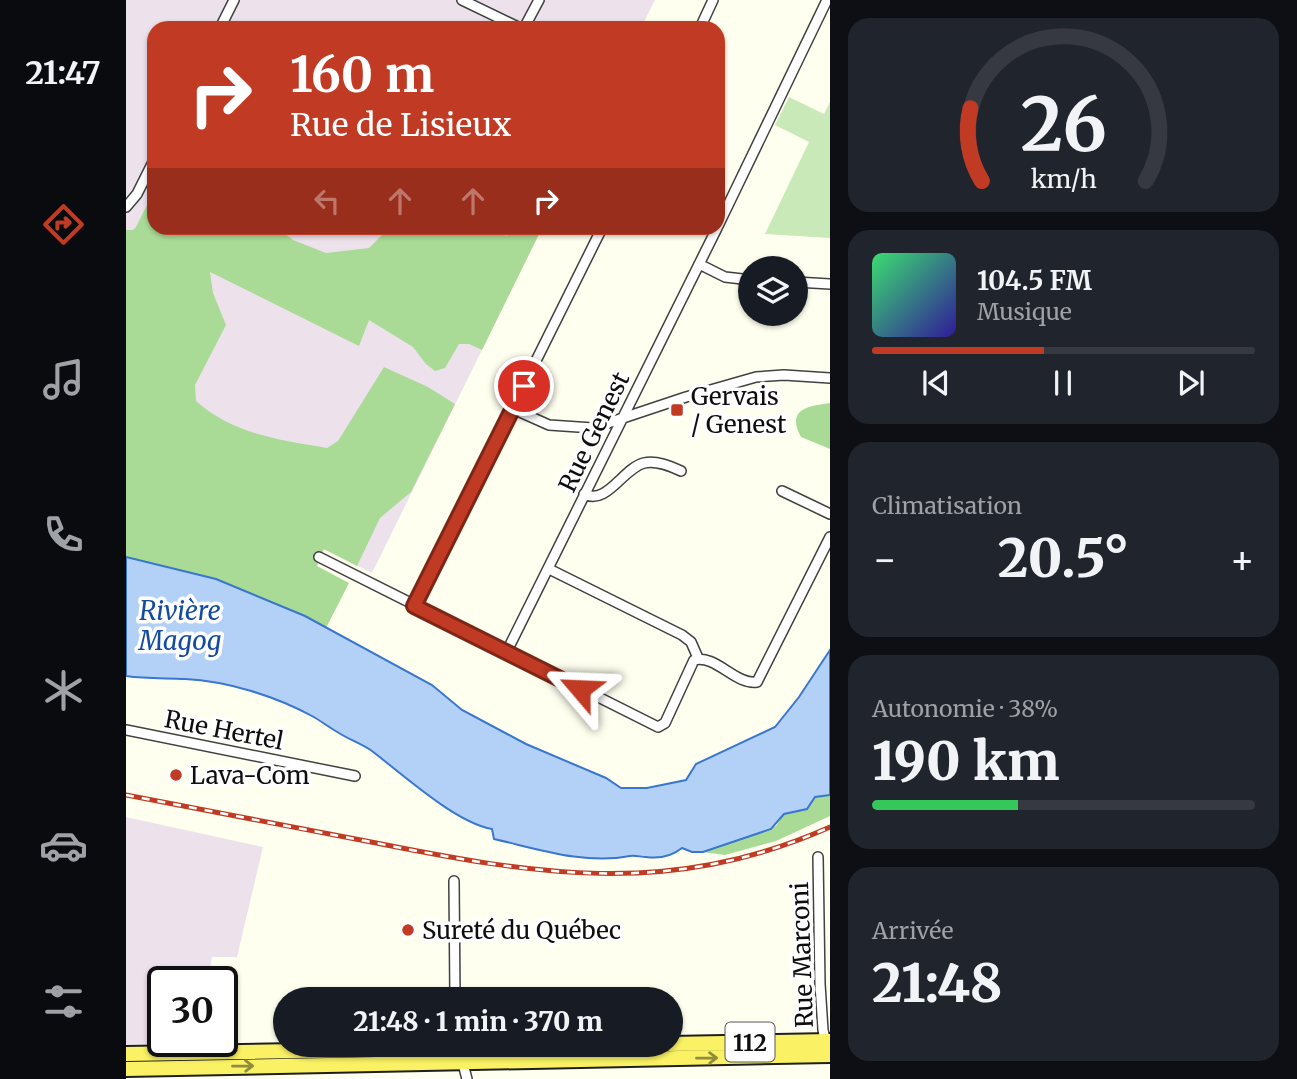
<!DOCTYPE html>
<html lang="fr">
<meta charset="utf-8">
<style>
body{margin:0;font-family:Merriweather,serif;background:#20242c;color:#f1f3f6;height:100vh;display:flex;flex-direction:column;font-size:26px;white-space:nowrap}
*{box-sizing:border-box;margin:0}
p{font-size:23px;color:#9ea1a6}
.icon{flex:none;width:38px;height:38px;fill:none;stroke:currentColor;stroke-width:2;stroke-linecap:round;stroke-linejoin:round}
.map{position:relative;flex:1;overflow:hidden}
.sheet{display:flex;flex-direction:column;gap:18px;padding:18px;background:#0d0f14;width:467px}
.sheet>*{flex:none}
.hud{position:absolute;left:21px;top:21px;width:578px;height:214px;border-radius:21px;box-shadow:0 2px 5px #0004;background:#c13a24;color:#fff;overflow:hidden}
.tools{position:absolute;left:612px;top:256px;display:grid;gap:14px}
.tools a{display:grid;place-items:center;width:70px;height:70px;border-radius:50%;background:#171b24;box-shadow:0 2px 5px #0004;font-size:35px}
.speed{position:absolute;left:21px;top:966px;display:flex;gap:14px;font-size:35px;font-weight:700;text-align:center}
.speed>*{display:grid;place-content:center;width:91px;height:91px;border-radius:50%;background:#171b24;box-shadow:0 2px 5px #0004;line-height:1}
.speed .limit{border:4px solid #111;border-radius:10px;background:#fff;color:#111}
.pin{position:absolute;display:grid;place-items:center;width:60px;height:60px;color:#fff;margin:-30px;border:4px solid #fff;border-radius:50%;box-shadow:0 2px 7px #0007}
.me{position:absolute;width:77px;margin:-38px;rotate:296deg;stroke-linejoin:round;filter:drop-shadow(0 0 5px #0008)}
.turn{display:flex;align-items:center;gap:24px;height:147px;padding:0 28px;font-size:32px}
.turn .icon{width:91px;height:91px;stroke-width:2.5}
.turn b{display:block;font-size:49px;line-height:60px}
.lanes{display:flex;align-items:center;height:66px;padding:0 28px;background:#0003;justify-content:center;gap:35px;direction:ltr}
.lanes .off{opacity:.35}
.big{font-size:52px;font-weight:800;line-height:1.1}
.sheet .tile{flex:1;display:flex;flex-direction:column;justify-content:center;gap:10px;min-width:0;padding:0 24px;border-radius:21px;background:#20242c}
.sheet .dial{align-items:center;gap:0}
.dial svg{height:182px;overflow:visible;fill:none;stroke:#363941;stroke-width:7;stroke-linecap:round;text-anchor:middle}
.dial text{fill:#f1f3f6;stroke:none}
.song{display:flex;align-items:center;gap:21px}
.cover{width:84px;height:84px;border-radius:10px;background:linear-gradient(135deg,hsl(140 70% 55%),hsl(250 70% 35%))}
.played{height:7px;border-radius:4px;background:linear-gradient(90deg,#c13a24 45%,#363941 45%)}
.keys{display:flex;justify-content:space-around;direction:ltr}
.heat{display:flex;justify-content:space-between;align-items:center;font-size:38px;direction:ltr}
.charge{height:10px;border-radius:5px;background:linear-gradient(90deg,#34c759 38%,#363941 0)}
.trip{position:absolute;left:147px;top:987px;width:410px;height:70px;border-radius:35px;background:#171b24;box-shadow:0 2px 5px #0004;font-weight:800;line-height:70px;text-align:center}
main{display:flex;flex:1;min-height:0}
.menu{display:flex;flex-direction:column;width:126px;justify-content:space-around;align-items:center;background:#090b0e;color:#9ea1a6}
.menu .icon{width:49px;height:49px}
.menu .selected{color:#c13a24}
.menu b{font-size:32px;color:#f1f3f6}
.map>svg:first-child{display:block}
.industrial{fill:#ede2ec}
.green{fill:#c9eab8}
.forest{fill:#a9db97}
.water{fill:#b3d1f7;stroke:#3977cf;stroke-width:2}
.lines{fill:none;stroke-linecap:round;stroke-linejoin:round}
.street-casing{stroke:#414141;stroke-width:12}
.primary-casing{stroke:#1f1f1f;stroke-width:18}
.street{stroke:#fff;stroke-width:9}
.primary{stroke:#faf264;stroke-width:14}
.rail-casing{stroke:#c13a24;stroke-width:5}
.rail{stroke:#fff;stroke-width:2.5;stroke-dasharray:8;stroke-linecap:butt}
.oneway{stroke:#908b3d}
.route-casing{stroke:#7d2617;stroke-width:18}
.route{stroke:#c13a24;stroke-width:12}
.poi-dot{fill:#c13a24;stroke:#fff;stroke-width:2.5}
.labels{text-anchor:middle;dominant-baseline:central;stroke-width:7;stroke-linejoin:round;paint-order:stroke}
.shield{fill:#fff;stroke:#565656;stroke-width:2}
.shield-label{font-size:23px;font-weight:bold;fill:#0e0e0e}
.poi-label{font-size:24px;fill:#0e0e0e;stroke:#fff;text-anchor:start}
.street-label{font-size:24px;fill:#0e0e0e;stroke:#fff}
.water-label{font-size:26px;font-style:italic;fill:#154aa2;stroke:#fff}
</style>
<main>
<nav class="menu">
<b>21:47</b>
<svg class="icon selected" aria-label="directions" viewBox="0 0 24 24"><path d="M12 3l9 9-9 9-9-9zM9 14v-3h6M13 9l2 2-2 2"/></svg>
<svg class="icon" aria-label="music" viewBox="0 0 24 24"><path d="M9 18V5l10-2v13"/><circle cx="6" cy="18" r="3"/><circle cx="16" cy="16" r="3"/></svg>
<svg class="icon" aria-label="phone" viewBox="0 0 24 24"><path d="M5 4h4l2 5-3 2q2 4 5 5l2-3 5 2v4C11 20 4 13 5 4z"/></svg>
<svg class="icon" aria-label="climate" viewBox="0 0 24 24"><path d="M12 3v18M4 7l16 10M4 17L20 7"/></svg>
<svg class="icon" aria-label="car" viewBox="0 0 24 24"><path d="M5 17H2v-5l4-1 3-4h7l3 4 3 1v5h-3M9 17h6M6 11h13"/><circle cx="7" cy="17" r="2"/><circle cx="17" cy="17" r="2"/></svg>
<svg class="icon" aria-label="filters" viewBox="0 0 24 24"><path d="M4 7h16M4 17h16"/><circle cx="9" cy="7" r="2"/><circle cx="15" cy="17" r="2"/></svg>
</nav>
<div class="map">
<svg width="704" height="1079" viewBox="0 0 704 1079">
<rect width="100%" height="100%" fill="#ffffef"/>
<path class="industrial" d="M0,0h529l-14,28h-487v200h388l-170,345 -246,-122z
M0,817l137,30 -26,110h-25l-4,25h-45v59l34,2 -71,2z"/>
<path class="green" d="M663,97l35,17 6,-12v136l-65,-4 44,-92 -34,-17z"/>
<path class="forest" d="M28,191v37h124l15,12 33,13 43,-5 20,-20h97l21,8 1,-8h34l-60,122 -13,-6h-10l-14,24 -10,3 -9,-7 -13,-17 -44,-27 -10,26 -149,-74 3,21 13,32 -31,60 1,16c37,33 83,39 131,47l11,-7 46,-74 44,20 27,17 -44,88 -31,26 -23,48 -33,-17 -7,17 32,17 -23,45 -21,-12 -89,-37 -90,-22v-327h7l3,-3z
M704,403v46l-29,-12c-15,-28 7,-31 29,-34z
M704,795v21l-54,25 -51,14 -22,-3 73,-26 8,-12 23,-5 8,-12z"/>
<path class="water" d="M0,557l90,22 89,37 127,69 30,25 64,34 80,34 15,10h26l39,-8 10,-16 79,-37 24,-30 31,-47v145l-15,2 -8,12 -23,5 -13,15 -68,23h-11l-10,-4c-10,8 -22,11 -36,9 -5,0 -11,-2 -16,-1 -45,9 -92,-7 -136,-17l-2,-10c-36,-6 -90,-55 -120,-78 -10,-7 -22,-11 -33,-18 -9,-5 -18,-12 -27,-17 -37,-20 -85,-35 -127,-37 -20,-1 -39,0 -59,-3z"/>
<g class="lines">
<defs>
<path id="street" d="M336,0l58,28
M94,28l14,-28
M398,28l15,-28
M574,28l13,-28
M0,207l11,-13 17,-34
M592,226l109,-226
M573,264l26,13 26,3
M670,282l34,2
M387,409l36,16 44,3 93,-31 70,-20 28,-2 46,3
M656,491l48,23
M458,494c23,12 39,-26 60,-31 12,-3 26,3 37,8
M193,557l339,170 7,-4 29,-63c22,-6 41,25 63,22l73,-145
M423,569l133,66 9,7 7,16
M288,606l188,-378
M380,653l211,-425
M0,730l229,46
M692,857l2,127 3,46 3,13
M328,881l1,118
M332,1045l9,34"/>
<path id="primary" d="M544,1044l160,-3
M0,1054l503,-9
M0,1069l704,-14"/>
</defs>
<use href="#street" class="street-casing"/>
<use href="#primary" class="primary-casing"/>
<use href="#street" class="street"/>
<use href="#primary" class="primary"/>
<defs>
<path id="rail" d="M0,795c80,15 160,31 240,46 166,33 302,58 464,-14"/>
</defs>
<use href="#rail" class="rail-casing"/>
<use href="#rail" class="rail"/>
</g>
<defs><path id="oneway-shaft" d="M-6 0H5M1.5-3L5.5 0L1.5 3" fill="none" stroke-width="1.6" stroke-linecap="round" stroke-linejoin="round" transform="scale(1.75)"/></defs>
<g class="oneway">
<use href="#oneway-shaft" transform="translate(581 1058) rotate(-1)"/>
<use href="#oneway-shaft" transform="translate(117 1066) rotate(-1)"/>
</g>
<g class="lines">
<defs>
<path id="route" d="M398,386l-110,220 166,83"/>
</defs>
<use href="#route" class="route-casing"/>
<use href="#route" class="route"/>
</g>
<g class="poi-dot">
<rect x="544" y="403" width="14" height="14" rx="3.5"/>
<circle cx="50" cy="775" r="7"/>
<circle cx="282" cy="930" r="7"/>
</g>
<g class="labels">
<rect class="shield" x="599.5" y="1022.5" width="49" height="39" rx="5"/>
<g class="shield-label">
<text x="624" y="1042">112</text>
</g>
<g class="poi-label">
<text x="565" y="396">Gervais<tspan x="565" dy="28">/ Genest</tspan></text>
<text x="64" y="775">Lava-Com</text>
<text x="296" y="930">Sureté du Québec</text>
</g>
<g class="street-label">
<text transform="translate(468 432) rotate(-64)">Rue Genest</text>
<text transform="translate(98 730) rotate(11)">Rue Hertel</text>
<text transform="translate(676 955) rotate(-92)">Rue Marconi</text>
</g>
<g class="water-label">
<text x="54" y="610">Rivière<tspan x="54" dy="30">Magog</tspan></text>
</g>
</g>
</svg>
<div class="tools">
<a><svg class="icon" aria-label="layers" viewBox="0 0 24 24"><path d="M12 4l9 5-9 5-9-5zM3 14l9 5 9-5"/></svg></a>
</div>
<div class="speed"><div class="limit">30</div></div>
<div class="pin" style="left:398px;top:386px;background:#d93025"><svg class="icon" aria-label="arrive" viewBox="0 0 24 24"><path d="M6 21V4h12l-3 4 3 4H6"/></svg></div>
<svg class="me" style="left:454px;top:689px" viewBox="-20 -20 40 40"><path d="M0-17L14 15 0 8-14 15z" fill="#c13a24" stroke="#fff" stroke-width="4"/></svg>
<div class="trip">21:48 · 1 min · 370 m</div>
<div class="hud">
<div class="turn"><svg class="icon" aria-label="right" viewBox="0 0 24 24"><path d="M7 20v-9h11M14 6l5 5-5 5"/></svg><div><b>160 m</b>Rue de Lisieux</div></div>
<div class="lanes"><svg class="icon off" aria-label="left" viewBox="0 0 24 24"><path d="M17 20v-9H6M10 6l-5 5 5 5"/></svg><svg class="icon off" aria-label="ahead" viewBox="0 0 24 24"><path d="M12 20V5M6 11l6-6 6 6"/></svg><svg class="icon off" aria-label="ahead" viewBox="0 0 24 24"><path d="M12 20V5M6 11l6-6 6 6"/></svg><svg class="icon" aria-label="right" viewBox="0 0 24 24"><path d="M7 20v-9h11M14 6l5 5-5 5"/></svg></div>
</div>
</div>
<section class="sheet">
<div class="tile dial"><svg viewBox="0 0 100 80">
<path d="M14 69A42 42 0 1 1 86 69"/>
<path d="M14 69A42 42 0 0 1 9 37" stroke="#c13a24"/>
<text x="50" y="56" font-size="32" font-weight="700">26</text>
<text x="50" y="72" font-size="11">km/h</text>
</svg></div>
<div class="tile">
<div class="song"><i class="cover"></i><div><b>104.5 FM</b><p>Musique</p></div></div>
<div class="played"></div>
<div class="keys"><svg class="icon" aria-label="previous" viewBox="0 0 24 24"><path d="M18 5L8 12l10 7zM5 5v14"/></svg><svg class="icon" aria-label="pause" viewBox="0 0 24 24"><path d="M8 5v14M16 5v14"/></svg><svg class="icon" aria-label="next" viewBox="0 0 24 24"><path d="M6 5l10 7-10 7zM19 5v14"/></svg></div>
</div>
<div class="tile"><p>Climatisation</p>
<div class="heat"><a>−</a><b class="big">20.5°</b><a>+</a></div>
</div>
<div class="tile"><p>Autonomie · 38%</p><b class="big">190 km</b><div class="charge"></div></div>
<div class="tile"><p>Arrivée</p><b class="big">21:48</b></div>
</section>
</main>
